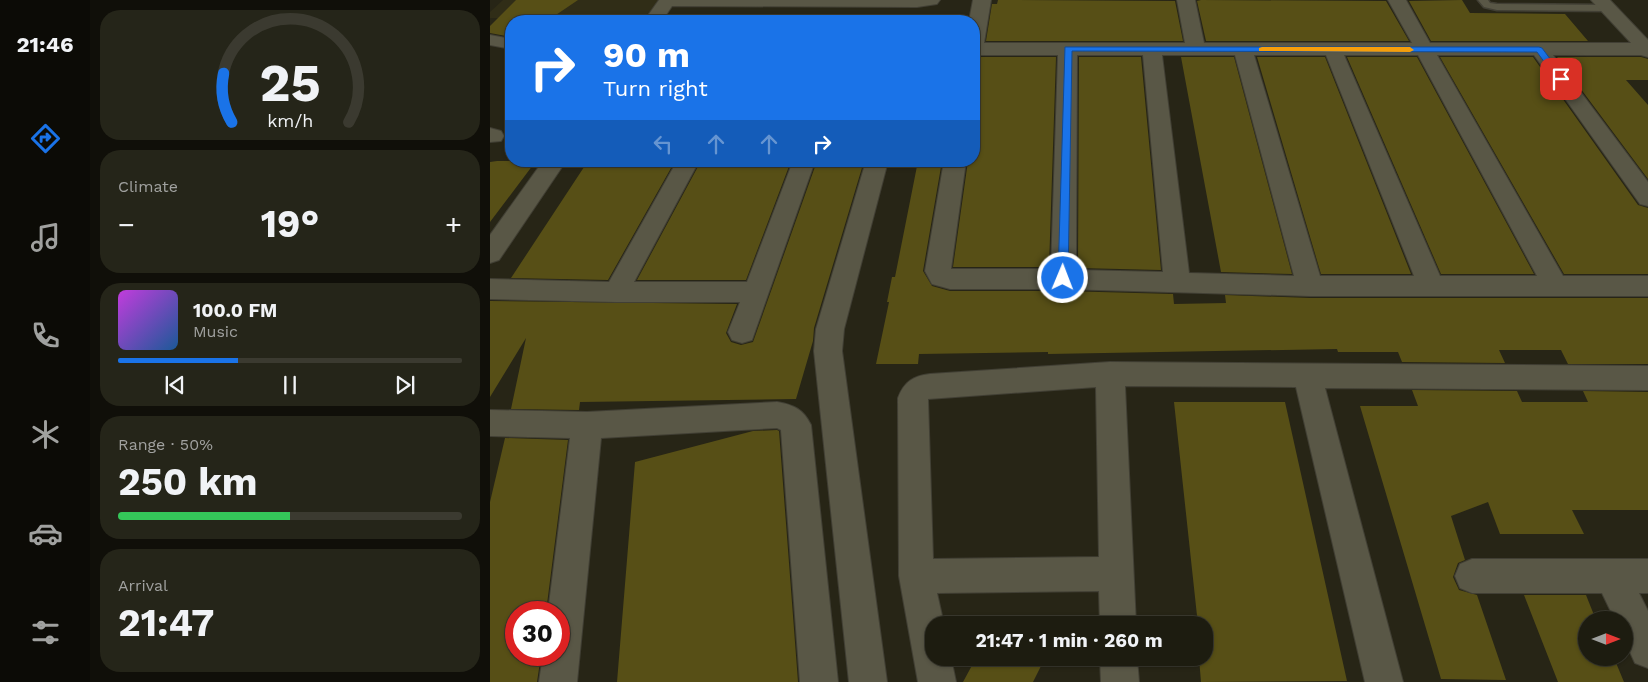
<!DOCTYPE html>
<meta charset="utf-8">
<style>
body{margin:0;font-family:"Work Sans",sans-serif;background:#252519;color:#f1f3f6;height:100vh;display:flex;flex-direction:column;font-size:19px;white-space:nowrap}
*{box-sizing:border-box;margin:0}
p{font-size:16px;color:#a0a19f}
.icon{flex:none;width:28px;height:28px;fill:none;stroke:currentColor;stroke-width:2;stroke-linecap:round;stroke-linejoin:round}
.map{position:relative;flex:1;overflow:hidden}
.drawer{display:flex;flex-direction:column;gap:10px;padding:10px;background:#100f09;width:400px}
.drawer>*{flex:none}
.hud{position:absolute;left:15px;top:15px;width:475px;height:152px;border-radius:20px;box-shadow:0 1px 4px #0004,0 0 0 1px #3b3a30;background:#1a73e8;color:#fff;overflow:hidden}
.needle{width:32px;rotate:90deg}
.buttons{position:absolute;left:1088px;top:611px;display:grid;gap:10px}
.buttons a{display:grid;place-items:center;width:55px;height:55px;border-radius:50%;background:#1d1c10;box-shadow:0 1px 4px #0004,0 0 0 1px #3b3a30;font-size:25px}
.speed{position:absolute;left:15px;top:601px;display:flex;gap:10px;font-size:25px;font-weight:700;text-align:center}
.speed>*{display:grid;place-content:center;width:65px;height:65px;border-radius:50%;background:#1d1c10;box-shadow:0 1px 4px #0004,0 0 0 1px #3b3a30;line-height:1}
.speed .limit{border:8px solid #d22;background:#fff;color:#111}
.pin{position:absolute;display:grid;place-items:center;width:42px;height:42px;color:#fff;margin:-21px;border-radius:10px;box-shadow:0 2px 8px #0006}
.me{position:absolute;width:55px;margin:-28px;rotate:1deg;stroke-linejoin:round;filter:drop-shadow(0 0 4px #0008)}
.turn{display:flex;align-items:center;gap:18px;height:105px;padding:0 15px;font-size:22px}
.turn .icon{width:65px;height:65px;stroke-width:2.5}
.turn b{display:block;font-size:35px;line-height:42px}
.lanes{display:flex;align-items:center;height:48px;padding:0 15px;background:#0003;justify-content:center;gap:25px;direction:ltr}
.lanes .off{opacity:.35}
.big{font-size:38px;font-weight:700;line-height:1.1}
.drawer .widget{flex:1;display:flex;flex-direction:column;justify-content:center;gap:8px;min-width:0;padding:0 18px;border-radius:20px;background:#252519}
.drawer .dial{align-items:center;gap:0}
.dial svg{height:130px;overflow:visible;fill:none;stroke:#3b3a30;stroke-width:7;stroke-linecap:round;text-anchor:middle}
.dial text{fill:#f1f3f6;stroke:none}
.song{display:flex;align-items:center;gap:15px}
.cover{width:60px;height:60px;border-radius:8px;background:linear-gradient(135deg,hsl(290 70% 55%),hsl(210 70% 35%))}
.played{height:5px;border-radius:2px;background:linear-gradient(90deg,#1a73e8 35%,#3b3a30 35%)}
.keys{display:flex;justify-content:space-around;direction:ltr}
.heat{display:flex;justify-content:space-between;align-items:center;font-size:28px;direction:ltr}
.charge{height:8px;border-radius:4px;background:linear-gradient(90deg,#34c759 50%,#3b3a30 0)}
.trip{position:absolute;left:435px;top:616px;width:288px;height:50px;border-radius:20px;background:#1d1c10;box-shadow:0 1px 4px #0004,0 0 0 1px #3b3a30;font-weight:700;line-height:50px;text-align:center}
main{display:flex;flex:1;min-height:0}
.menu{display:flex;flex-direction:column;width:90px;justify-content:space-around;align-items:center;background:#0c0b06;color:#a0a19f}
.menu .icon{width:35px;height:35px}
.menu .selected{color:#1a73e8}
.menu b{font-size:22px;color:#f1f3f6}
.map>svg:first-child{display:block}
.built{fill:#302d17}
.building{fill:#574f16}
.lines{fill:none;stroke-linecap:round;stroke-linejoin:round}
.service-casing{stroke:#413f34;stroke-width:3}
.minor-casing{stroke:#413f34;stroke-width:2}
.service{fill:#595746;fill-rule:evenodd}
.minor{fill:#595746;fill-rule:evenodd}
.route{fill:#1a73e8;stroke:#114b97}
.slow{fill:#f59e0b}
</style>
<main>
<nav class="menu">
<b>21:46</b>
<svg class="icon selected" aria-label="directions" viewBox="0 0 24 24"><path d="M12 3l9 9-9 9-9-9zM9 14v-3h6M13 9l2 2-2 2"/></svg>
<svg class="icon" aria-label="music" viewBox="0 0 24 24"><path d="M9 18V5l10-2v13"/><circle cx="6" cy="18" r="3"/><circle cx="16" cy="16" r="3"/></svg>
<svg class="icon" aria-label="phone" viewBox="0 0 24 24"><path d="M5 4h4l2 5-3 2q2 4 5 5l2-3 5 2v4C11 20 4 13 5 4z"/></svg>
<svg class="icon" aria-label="climate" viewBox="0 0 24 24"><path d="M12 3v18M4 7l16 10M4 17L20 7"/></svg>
<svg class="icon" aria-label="car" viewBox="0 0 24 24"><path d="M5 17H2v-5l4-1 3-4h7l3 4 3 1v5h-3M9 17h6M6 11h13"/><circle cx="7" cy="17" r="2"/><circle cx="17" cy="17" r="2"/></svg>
<svg class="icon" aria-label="filters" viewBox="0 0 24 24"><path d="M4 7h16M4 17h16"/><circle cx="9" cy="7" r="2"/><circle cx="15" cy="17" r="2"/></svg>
</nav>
<section class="drawer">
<div class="widget dial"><svg viewBox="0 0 100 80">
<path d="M14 69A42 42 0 1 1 86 69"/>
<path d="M14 69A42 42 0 0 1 9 39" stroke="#1a73e8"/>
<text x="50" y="56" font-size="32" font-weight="700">25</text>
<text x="50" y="72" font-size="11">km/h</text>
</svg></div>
<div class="widget"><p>Climate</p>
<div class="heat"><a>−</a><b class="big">19°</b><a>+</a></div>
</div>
<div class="widget">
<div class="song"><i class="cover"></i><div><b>100.0 FM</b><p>Music</p></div></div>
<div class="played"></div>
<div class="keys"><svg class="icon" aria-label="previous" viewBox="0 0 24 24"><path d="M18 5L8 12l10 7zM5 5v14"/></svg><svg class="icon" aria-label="pause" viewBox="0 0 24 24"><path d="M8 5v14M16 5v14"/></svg><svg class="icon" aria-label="next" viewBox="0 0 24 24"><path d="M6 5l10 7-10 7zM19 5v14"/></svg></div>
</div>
<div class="widget"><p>Range · 50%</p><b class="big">250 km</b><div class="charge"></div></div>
<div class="widget"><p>Arrival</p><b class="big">21:47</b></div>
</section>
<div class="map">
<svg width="1158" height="682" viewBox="0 0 1158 682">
<rect width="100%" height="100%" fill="#272516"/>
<path class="built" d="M13,0h157l-15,21h-122l-2,-3h-31v-6z"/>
<path class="building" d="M26,0h62l-31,21h-36v16l-21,-4v-7z
M508,0l177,1 8,40h-197l6,-37h5z
M711,0l185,1 23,40h-203l-9,-40z
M972,0l8,13 95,1 23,27h-157l-22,-40z
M484,57h82l-7,210h-96l15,-106h6z
M589,57h62l20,213 -83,-2z
M691,57h53l58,217 -71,-2z
M767,57h68l86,217h-90z
M857,57h70l117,217h-93z
M950,57h93l105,148 10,3v66h-84z
M1067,57h84l7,2v21h-22l22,25v74z
M7,161h39l-46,61v-60z
M98,161h87l-67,119 -97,-2z
M211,161h90l-45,119h-109z
M327,161h47l-50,167 -1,13 -17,58 -216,3 -1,8 -68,-1 15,-71 -36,59v-96l247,3 -11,29 5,9 10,3 12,-3z
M428,161h24l-19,110 9,15 18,5h113l110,3 1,10 52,-1 -1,-8 85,3h338v66h-80l-7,-14h-62l6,13 -103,-1 -4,-10h-60l-1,-3 -289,5v-2l-129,2 -1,10h-42l13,-62h-2l5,-25h3z
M922,390l105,1 5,11h66l-5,-11 65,1v118h-76l12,24h-84l-12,-32 -37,14 14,44 -7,3 -5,14 6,13 18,5 29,85 -65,-1 -81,-273h58z
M684,402h111l62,279 -146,1 -2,-24h5v-33h-6z
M287,430l2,1 19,251h-181l18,-220 118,-31z
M15,438l63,2 -22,172h-30v43h25l-4,27h-47v-180z
M1034,595h62l10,25h-10v38h28l10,24h-66z
M486,658h69l-12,24h-70z"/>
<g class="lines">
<defs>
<path id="service" d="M988,0h10l2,3 7,1 111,1 5,3 -5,3 -111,-1 -13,-3z"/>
<path id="minor" d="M169,0h281l-3,4 -20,3 -245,-1 -10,15h-18z
M483,0h18l-7,43h201l-8,-43h18l9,43h208l-24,-43h18l24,43h201l-40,-43h19l38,40v17l-7,-2h-88l95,127v24l-8,-2 -106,-149h-97l126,221h85v20h-338l-247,-7h-113l-18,-5 -7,-13 19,-110h22l-15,108h100l7,-214h-84v-34h-5zM587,55h66l20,217 -87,-2zM672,55h73l59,221 -105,-3zM764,55h72l88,221h-94zM854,55h74l119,221h-97z
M0,35l21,4v10l-21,-4z
M0,128l11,3 3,5 -3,5 -11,1z
M53,161h23l-67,99 -9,3v-28z
M187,161h22l-65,121h113l46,-121h22l-63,179 -10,3 -10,-3 -4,-8 12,-30h-124l-126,-3v-20l119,3z
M376,161h22l-44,168 -2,22 45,331h-38l-35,-331 2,-22z
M620,362l538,4v24l-323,-2 78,294h-38l-69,-295 -171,-1 11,239h-36l-1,-34 -162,2 7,32h-10v33h17l5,24h-38l-19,-106 -1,-178c6,-16 15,-22 32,-24zM606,387l3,170 -166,2 -5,-160z
M287,402c17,3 26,7 34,23l27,257h-38l-19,-252 -4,-2 -176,10 -24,244h-38l4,-27h16v-43h-11l22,-174 -80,-2v-26l97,2z
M982,559h176v34h-9l9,18v57l-13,-5 -11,-24v-19h-9l-13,-27h-130l-12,-5 -5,-12 5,-12z
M610,658h37l2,24h-38z"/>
</defs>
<use href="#service" class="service-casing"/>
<use href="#minor" class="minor-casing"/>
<use href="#service" class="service"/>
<use href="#minor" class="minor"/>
</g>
<path class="route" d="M575,47h474l3,1 23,31 -7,2 -21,-29 -465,-1 -4,227 -5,4 -5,-4z"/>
<path class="slow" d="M772,47h148l4,3 -4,2 -151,-1v-3z"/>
</svg>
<div class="buttons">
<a><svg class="needle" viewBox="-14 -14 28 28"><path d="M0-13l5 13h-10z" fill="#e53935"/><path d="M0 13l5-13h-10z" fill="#a0a19f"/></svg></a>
</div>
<div class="speed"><div class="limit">30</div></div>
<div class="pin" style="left:1071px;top:79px;background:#d93025"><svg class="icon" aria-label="arrive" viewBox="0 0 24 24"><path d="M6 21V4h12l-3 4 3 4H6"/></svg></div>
<svg class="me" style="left:573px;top:278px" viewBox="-20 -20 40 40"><circle r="17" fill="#1a73e8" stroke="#fff" stroke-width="3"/><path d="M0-11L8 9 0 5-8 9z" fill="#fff"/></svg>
<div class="trip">21:47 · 1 min · 260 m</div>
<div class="hud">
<div class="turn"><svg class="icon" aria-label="right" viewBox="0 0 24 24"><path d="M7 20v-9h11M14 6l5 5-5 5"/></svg><div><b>90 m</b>Turn right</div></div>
<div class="lanes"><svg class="icon off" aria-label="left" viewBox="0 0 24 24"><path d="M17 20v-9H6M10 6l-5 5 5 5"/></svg><svg class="icon off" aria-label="ahead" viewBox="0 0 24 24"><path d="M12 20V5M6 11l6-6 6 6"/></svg><svg class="icon off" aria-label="ahead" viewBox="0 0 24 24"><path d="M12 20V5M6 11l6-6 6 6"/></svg><svg class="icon" aria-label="right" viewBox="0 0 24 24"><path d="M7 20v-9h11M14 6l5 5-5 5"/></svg></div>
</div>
</div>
</main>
